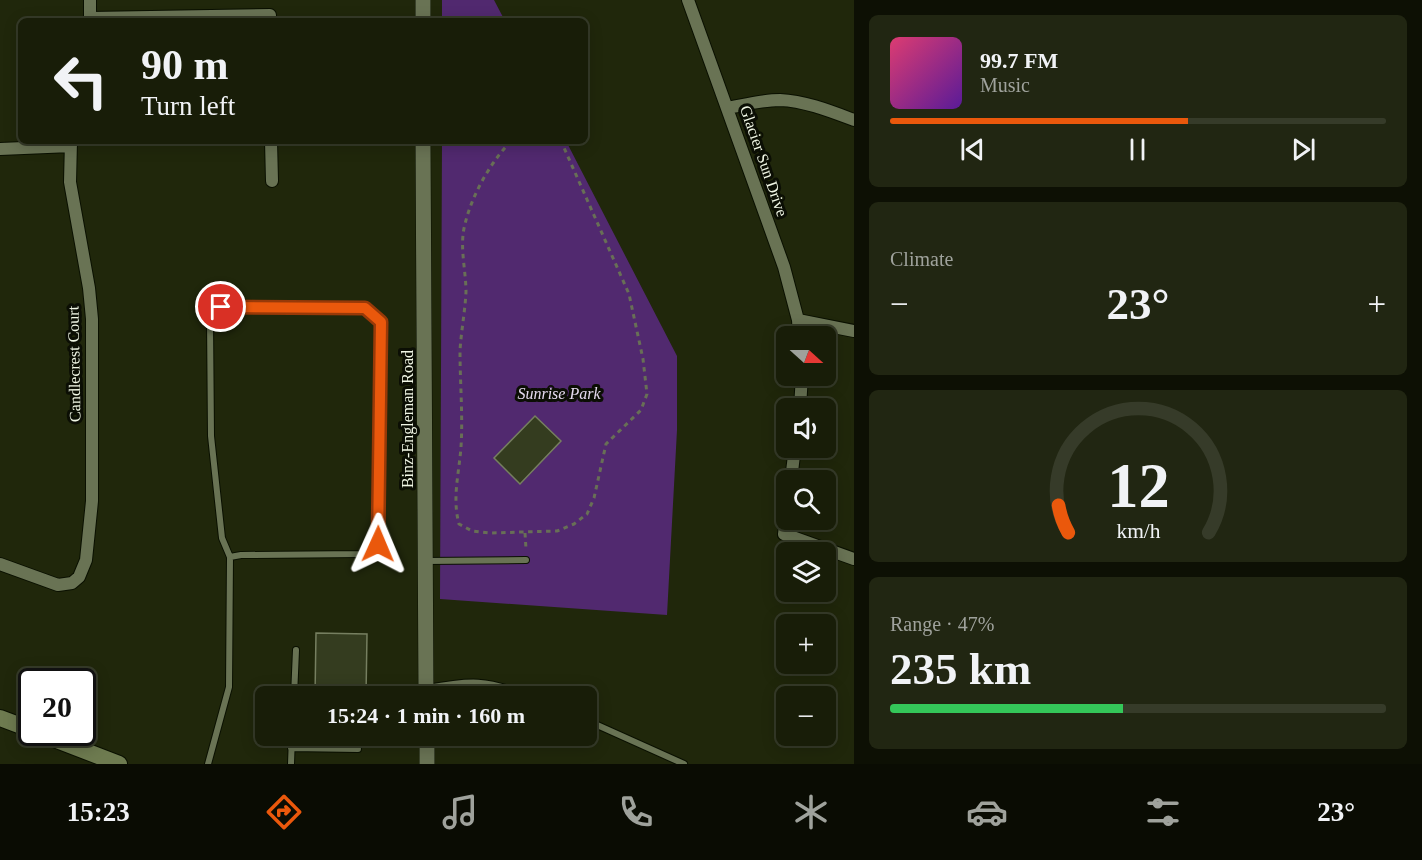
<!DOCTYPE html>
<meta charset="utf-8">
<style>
body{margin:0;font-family:"Times New Roman",serif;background:#212612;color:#f1f3f6;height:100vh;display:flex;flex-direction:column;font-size:22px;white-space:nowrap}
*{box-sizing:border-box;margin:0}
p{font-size:20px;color:#9fa29c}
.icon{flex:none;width:33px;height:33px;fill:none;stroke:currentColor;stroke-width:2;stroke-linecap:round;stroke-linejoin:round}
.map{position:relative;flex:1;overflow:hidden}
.sheet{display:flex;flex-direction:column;gap:15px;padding:15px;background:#0d1004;width:568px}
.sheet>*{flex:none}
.banner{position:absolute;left:18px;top:18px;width:570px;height:126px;border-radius:9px;box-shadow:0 3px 15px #0003,0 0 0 2px #363b29;background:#181d08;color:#f1f3f6;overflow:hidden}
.needle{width:39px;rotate:111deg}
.tools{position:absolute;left:776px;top:326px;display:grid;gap:12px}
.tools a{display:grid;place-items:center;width:60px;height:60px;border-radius:9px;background:#181d08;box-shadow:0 3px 15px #0003,0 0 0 2px #363b29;font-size:30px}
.speed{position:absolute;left:18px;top:668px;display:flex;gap:12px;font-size:30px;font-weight:700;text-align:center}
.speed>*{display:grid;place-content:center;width:78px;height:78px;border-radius:50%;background:#181d08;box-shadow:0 3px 15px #0003,0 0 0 2px #363b29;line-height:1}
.speed .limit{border:3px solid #111;border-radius:9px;background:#fff;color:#111}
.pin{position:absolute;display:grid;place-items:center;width:51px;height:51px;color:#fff;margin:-26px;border:3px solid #fff;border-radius:50%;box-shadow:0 2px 6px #0007}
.me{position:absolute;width:66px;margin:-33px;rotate:1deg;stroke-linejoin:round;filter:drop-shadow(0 0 4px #0008)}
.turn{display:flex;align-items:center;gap:21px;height:126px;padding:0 24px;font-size:27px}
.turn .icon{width:78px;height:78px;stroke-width:2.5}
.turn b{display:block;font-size:42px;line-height:51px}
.big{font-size:45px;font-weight:700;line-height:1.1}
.sheet .widget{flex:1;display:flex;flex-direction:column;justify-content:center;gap:9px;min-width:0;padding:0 21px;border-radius:9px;background:#212612}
.sheet .dial{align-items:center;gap:0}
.dial svg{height:156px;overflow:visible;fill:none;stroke:#363b29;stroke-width:7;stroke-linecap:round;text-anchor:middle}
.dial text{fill:#f1f3f6;stroke:none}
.song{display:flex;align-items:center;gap:18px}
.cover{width:72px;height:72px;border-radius:9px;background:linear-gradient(135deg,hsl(340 70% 55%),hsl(270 70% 35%))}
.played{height:6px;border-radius:3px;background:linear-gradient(90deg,#ea580c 60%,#363b29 60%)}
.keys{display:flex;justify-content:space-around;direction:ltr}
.heat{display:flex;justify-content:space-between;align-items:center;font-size:33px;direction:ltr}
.charge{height:9px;border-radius:4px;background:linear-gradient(90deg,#34c759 47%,#363b29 0)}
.trip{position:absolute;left:255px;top:686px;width:342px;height:60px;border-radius:9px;background:#181d08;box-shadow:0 3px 15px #0003,0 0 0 2px #363b29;font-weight:700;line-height:60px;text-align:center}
.tab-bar{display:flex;height:96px;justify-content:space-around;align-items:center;background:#0a0c03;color:#9fa29c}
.tab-bar .icon{width:42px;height:42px}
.tab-bar .active{color:#ea580c}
.tab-bar b{font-size:27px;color:#f1f3f6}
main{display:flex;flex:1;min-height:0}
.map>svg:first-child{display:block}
.green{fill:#51296f}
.building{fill:#343c1f;stroke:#767f60;stroke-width:1.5}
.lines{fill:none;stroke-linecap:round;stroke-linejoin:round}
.service-casing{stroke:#0a1000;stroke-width:8}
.minor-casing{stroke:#0a1000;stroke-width:14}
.tertiary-casing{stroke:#0a1000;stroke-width:16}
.secondary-casing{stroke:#0a1000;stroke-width:18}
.path{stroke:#686f56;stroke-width:3;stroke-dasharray:4.5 4.5;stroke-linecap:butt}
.service{stroke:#697354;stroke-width:6}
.minor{stroke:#697354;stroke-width:12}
.tertiary{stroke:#697354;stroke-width:15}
.secondary{stroke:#6e7b50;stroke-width:16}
.route-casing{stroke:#983908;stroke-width:15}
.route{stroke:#ea580c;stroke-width:10}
.labels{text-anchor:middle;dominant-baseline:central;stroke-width:6;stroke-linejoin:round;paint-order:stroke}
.street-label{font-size:16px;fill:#f1f7e6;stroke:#0b0e04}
.park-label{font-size:16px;font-style:italic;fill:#e5daef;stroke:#0b0e04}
</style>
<main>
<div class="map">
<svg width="854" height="764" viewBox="0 0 854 764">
<rect width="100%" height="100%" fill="#20270b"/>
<path class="green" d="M442,0h52l11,21h-63z
M442,141h124l111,215v74l-10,185 -227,-16z"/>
<path class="building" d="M535,416l26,25 -41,43 -26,-26z
M316,633l51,1 -1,62h-51z"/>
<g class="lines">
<defs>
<path id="service" d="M425,561l101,-1
M427,688c43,-8 60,-9 101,8
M294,696l2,-46
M586,720l98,44
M291,748l67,1
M208,764l21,-77 1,-130 -8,-19 -11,-102 -1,-116 11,-13 144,1 16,14 -3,222 -7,9 -10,1 -120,1 -11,2
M291,764l1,-29"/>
<path id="minor" d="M90,0v21
M688,0l96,267 14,53 1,16
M91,18l179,-3v6
M727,108c17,-3 35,-8 53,-8 25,1 50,11 74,20
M271,141l1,40
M0,149l71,-3
M798,320l56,11
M800,408l2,-33
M791,480l4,-33
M786,519l-2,15 70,25
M0,564l58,21 14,-2 7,-6 7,-17 6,-59v-182l-3,-31 -19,-106 1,-41"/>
<path id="tertiary" d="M423,0v21
M423,141l3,555
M427,735v29"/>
<path id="secondary" d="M0,718l32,12
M36,732l83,32"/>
</defs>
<use href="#service" class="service-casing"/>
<use href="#minor" class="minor-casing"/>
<use href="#tertiary" class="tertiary-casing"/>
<use href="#secondary" class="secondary-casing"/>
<path class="path" d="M511,141c-21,22 -39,54 -46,83 -6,22 1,46 1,68 -1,20 -5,40 -6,59 0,32 3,65 1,96 -2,27 -9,51 -2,77l13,7 17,2 68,-2 17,-7 13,-10 7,-16 12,-54 35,-34 6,-16 -4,-35 -14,-65 -68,-153
M525,533l1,16"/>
<use href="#service" class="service"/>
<use href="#minor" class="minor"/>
<use href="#tertiary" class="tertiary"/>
<use href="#secondary" class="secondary"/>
</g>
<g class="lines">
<defs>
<path id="route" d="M221,307l144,1 16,14 -3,222"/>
</defs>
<use href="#route" class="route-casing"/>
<use href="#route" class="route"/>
</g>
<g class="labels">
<g class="street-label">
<text transform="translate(764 161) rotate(71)">Glacier Sun Drive</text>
<text transform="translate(74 364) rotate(-91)">Candlecrest Court</text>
<text transform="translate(407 419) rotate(-90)">Binz-Engleman Road</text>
</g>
<g class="park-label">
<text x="559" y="393">Sunrise Park</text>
</g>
</g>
</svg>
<div class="tools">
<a><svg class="needle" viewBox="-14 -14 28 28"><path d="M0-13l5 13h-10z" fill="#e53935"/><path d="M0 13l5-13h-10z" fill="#9fa29c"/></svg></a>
<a><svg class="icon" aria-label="sound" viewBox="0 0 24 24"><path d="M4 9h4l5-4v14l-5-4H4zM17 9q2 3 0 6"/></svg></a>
<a><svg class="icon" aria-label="search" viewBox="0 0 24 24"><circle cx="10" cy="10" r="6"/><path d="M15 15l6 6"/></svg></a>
<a><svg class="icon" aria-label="layers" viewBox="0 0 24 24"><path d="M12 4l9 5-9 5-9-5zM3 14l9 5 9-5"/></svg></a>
<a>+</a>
<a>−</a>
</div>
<div class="speed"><div class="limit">20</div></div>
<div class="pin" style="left:221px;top:307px;background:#d93025"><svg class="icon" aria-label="arrive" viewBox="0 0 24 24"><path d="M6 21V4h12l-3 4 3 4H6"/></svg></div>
<svg class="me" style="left:378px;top:544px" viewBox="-20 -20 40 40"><path d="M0-17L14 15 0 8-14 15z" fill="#ea580c" stroke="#fff" stroke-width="4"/></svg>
<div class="trip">15:24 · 1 min · 160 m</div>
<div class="banner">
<div class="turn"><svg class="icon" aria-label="left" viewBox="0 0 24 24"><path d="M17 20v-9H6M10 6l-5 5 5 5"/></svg><div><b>90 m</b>Turn left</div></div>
</div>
</div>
<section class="sheet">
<div class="widget">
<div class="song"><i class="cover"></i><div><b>99.7 FM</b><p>Music</p></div></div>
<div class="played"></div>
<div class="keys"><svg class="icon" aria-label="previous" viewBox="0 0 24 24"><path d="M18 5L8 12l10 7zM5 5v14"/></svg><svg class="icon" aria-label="pause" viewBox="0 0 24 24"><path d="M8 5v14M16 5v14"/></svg><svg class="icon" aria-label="next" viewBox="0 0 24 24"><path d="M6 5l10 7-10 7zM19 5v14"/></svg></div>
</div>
<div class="widget"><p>Climate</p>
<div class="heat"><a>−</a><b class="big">23°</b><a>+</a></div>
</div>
<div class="widget dial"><svg viewBox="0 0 100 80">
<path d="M14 69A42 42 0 1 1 86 69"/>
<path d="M14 69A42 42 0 0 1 9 55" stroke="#ea580c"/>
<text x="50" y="56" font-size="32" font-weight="700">12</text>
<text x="50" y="72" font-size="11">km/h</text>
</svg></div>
<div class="widget"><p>Range · 47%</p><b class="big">235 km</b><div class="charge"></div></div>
</section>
</main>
<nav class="tab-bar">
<b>15:23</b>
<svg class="icon active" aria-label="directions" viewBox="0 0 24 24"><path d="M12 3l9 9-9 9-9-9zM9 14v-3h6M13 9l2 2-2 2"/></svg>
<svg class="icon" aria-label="music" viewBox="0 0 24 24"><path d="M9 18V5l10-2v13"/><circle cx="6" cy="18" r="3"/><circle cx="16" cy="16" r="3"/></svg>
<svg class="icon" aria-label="phone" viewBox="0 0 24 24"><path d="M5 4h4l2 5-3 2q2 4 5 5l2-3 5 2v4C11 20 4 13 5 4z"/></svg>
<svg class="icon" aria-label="climate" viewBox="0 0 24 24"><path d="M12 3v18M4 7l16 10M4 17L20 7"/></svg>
<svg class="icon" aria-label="car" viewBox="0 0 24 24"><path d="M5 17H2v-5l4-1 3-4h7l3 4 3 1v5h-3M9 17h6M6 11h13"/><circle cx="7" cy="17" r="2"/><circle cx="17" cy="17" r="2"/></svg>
<svg class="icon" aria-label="filters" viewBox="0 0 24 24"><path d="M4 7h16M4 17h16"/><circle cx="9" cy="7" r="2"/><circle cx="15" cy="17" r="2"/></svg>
<b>23°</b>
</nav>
